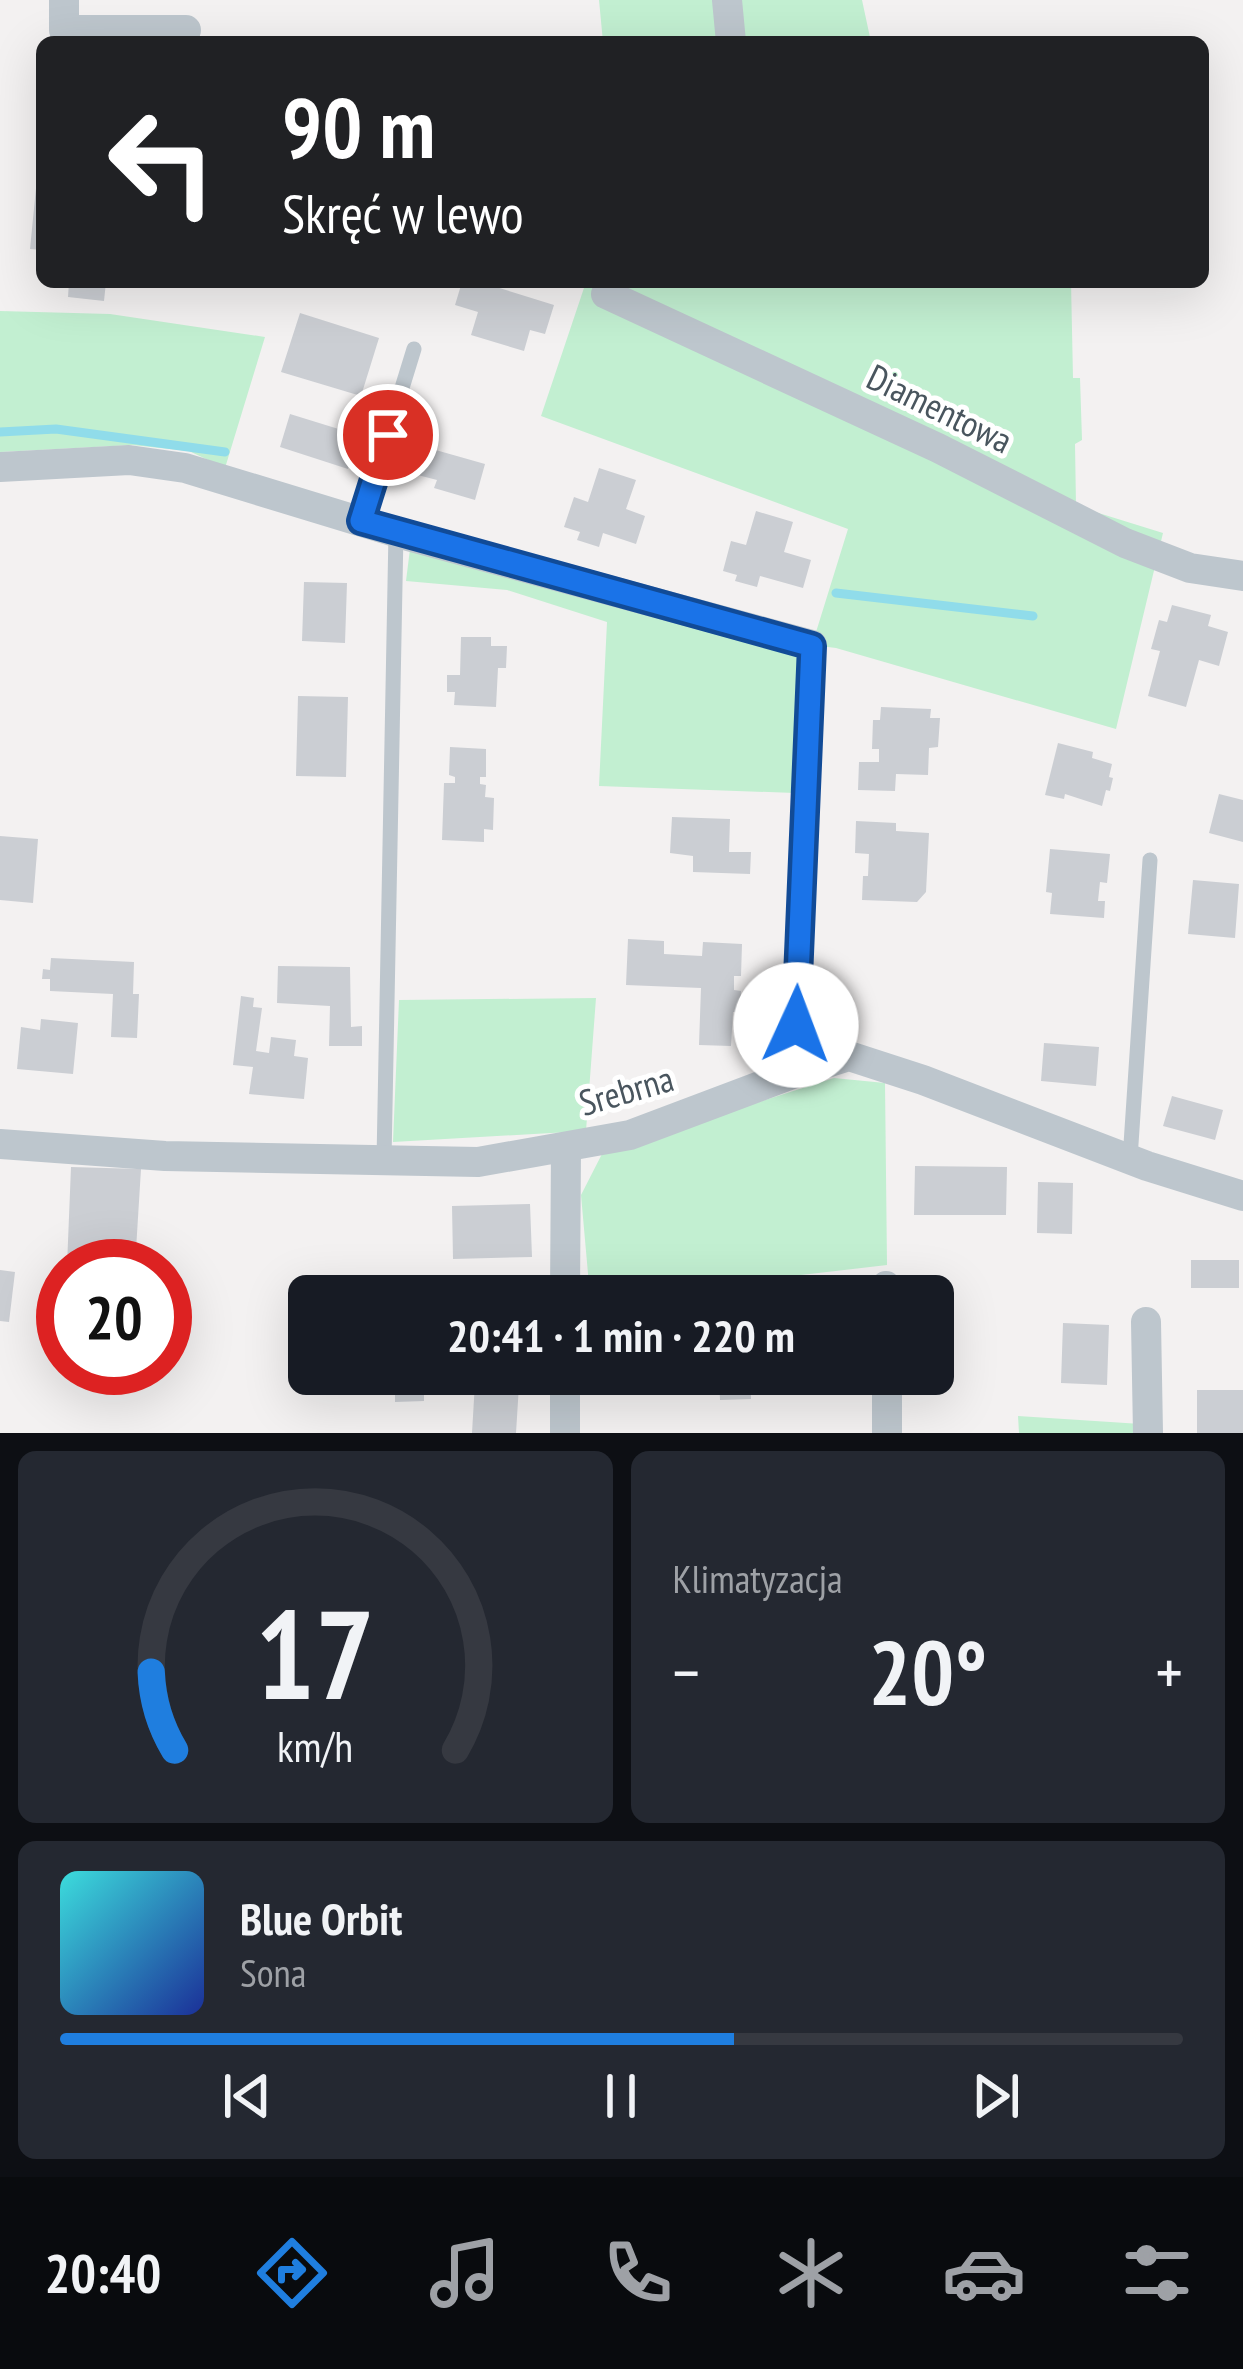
<!DOCTYPE html>
<html lang="pl">
<meta charset="utf-8">
<style>
body{margin:0;font-family:"PT Sans Narrow",sans-serif;background:#242831;color:#f1f3f6;height:100vh;display:flex;flex-direction:column;font-size:45px;white-space:nowrap}
*{box-sizing:border-box;margin:0}
p{font-size:39px;color:#9ea1a6}
.icon{flex:none;width:66px;height:66px;fill:none;stroke:currentColor;stroke-width:2;stroke-linecap:round;stroke-linejoin:round}
.map{position:relative;height:1433px;overflow:hidden}
.panel{display:flex;flex-direction:column;gap:18px;padding:18px;background:#0d0f14;flex:1}
.panel>*{flex:none}
.hud{position:absolute;left:36px;top:36px;width:1173px;height:252px;border-radius:18px;box-shadow:0 12px 48px #0002;background:#202124;color:#fff;overflow:hidden}
.speed{position:absolute;left:36px;top:1239px;display:flex;gap:24px;font-size:60px;font-weight:700;text-align:center}
.speed>*{display:grid;place-content:center;width:156px;height:156px;border-radius:50%;background:#171b24;box-shadow:0 12px 48px #0002;line-height:1}
.speed .limit{border:18px solid #d22;background:#fff;color:#111}
.pin{position:absolute;display:grid;place-items:center;width:102px;height:102px;color:#fff;margin:-51px;border:6px solid #fff;border-radius:50%;box-shadow:0 3px 12px #0007}
.me{position:absolute;width:132px;margin:-66px;rotate:2deg;stroke-linejoin:round;filter:drop-shadow(0 0 9px #0008)}
.turn{display:flex;align-items:center;gap:42px;height:252px;padding:0 48px;font-size:54px}
.turn .icon{width:156px;height:156px;stroke-width:2.5}
.turn b{display:block;font-size:84px;line-height:102px}
.big{font-size:90px;font-weight:700;line-height:1.1}
.panel .tile{flex:1;display:flex;flex-direction:column;justify-content:center;gap:18px;min-width:0;padding:0 42px;border-radius:18px;background:#242831}
.panel .dial{align-items:center;gap:0}
.dial svg{height:312px;overflow:visible;fill:none;stroke:#363941;stroke-width:7;stroke-linecap:round;text-anchor:middle}
.dial text{fill:#f1f3f6;stroke:none}
.song{display:flex;align-items:center;gap:36px}
.cover{width:144px;height:144px;border-radius:18px;background:linear-gradient(135deg,hsl(180 70% 55%),hsl(230 70% 35%))}
.played{height:12px;border-radius:6px;background:linear-gradient(90deg,#1f7edf 60%,#363941 60%)}
.keys{display:flex;justify-content:space-around;direction:ltr}
.heat{display:flex;justify-content:space-between;align-items:center;font-size:66px;direction:ltr}
.panel .tiles{flex:1;display:grid;gap:18px;grid-template-columns:1fr 1fr}
.tile:last-child{grid-column:span 2}
.trip{position:absolute;left:288px;top:1275px;width:666px;height:120px;border-radius:18px;background:#171b24;box-shadow:0 12px 48px #0002;font-weight:700;line-height:120px;text-align:center}
.tabs{display:flex;height:192px;justify-content:space-around;align-items:center;background:#090b0e;color:#9ea1a6}
.tabs .icon{width:84px;height:84px}
.tabs .active{color:#1f7edf}
.tabs b{font-size:54px;color:#f1f3f6}
.map>svg:first-child{display:block}
.green{fill:#c2efd1}
.lines{fill:none;stroke-linecap:round;stroke-linejoin:round}
.stream{stroke:#90dcea;stroke-width:9}
.building{fill:#cbced3}
.lane{stroke:#bdc6cd;stroke-width:15}
.street{stroke:#bdc6cd;stroke-width:30}
.route-casing{stroke:#114b97;stroke-width:30}
.route{stroke:#1a73e8;stroke-width:21}
.labels{text-anchor:middle;dominant-baseline:central;stroke-width:10;stroke-linejoin:round;paint-order:stroke}
.street-label{font-size:36px;fill:#49555e;stroke:#fff}
</style>
<div class="map">
<svg width="1243" height="1433" viewBox="0 0 1243 1433">
<rect width="100%" height="100%" fill="#f3f1f1"/>
<path class="green" d="M599,0h263l9,42h-268z
M586,282h485l2,96h7l2,62 -7,4 1,62 87,27 -47,196 -280,-81 -24,-3 36,-116 -307,-113z
M0,311l110,3 155,23 -40,131 -36,-17 -57,-6 -132,7z
M410,549l395,109 -10,135 -196,-7 8,-164 -100,-32 -101,-9z
M596,998l-10,133 -193,11 6,-142z
M834,1078l51,5 2,182 -265,31h-32l-9,-101 22,-43z
M1018,1416l123,8v9h-122z"/>
<g class="lines">
<path class="stream" d="M0,432l56,-3 169,23
M836,593l197,23"/>
</g>
<path class="building" d="M37,178l5,1v71l-12,-1z
M69,282h37l-2,19 -36,-4z
M462,282h18l74,23 -9,29 -15,-4 -6,21 -53,-16 7,-23 -23,-7z
M300,313l79,25 -18,58 -80,-24z
M290,414l68,21 -10,34 -68,-22z
M418,445l67,19 -10,36 -41,-12 3,-8 -27,-7z
M599,468l37,12 -10,29 19,7 -9,28 -33,-11 -4,14 -22,-7 3,-8 -16,-5 10,-30 14,5z
M756,511l37,11 -9,30 27,8 -8,28 -43,-12 -3,11 -22,-6 2,-6 -14,-4 8,-30 15,4z
M304,582l43,1 -2,60 -43,-2z
M1172,605l39,10 -3,11 20,6 -9,34 -20,-6 -13,47 -38,-11 12,-45 -9,-2 8,-29 8,2z
M461,637h30v9h16l-1,22h-8l-2,39 -42,-2 1,-13h-8v-17h13z
M298,696l50,1 -2,80 -50,-1z
M881,707l50,2 -1,9h10l-2,29 -9,1 -1,27 -32,-1 -1,17 -37,-1 1,-28h20v-13h-7l1,-29h7z
M1058,743l35,9 -1,6 20,6 -3,13 4,1 -3,13 -4,-1 -4,16 -37,-12 -1,5 -19,-4z
M450,747l36,2v28h-6v7l6,1 -1,12 9,1 -1,32 -9,-1v13l-42,-2 2,-57h11v-6l-6,-2z
M1219,794l24,6v42l-34,-9z
M672,817l58,2 -1,33h22l-1,22 -57,-2v-16l-23,-3z
M856,821l40,2v8l33,2 -3,59 -9,10 -55,-2 1,-24h5l1,-22 -14,-1z
M0,836l38,3 -5,64 -33,-3z
M1050,849l60,5 -3,29 -7,-1 -2,19h7l-1,17 -54,-4 2,-21 -6,-1z
M1193,880l46,4 -4,54 -47,-4z
M628,939l36,2v13l38,2 1,-14 39,2 -1,32h-7v14l7,1 -1,21h-7l-2,34 -32,-1 2,-57 -75,-3z
M51,958l83,4 -1,32h6l-2,44 -26,-1 2,-43 -63,-3v-12h-8l1,-10 7,1z
M278,966l72,1 1,60 11,-1v20h-33l1,-40 -53,-3z
M241,996l13,2 -1,9 9,1 -6,43 13,2 2,-16 25,3 -2,16 14,2 -4,41 -55,-5 4,-27 -20,-2z
M41,1019l37,4 -5,51 -56,-5 4,-42 19,3z
M1044,1043l55,4 -3,39 -55,-5z
M1172,1096l51,14 -8,30 -52,-14z
M915,1166l92,1 -1,48h-92z
M71,1167l70,2 -6,97h-68z
M1038,1182l35,1 -1,51 -35,-1z
M530,1204l2,53 -79,2 -1,-53z
M1191,1260h48v28h-48z
M0,1270l15,2 -6,50 -9,-1z
M1063,1323l46,2 -2,60 -46,-2z
M395,1374h29v27l-29,1z
M628,1374h40l-1,17 -39,-1z
M719,1374h31l1,25 -31,1z
M475,1382l44,3 -3,48h-44z
M1197,1390h46v43h-46z"/>
<g class="lines">
<path class="lane" d="M361,521l53,-172
M795,1073l17,-428
M1130,1159l20,-299
M384,1160l12,-628"/>
<path class="street" d="M64,0v30h122
M727,0l4,42
M606,294l332,154 187,95 65,25 53,8
M0,467l129,-7 56,8 223,68 404,109
M0,1144l165,12 313,6 152,-27 165,-62 54,-17 74,24 224,86 96,30
M886,1286v10
M565,1296l1,-149
M1146,1322l2,111
M887,1374v59
M565,1433v-59"/>
</g>
<g class="lines">
<defs>
<path id="route" d="M388,435l-27,86 451,125 -16,379"/>
</defs>
<use href="#route" class="route-casing"/>
<use href="#route" class="route"/>
</g>
<g class="labels">
<g class="street-label">
<text transform="translate(940 408) rotate(26)">Diamentowa</text>
<text transform="translate(626 1090) rotate(-16)">Srebrna</text>
</g>
</g>
</svg>
<div class="speed"><div class="limit">20</div></div>
<div class="pin" style="left:388px;top:435px;background:#d93025"><svg class="icon" aria-label="arrive" viewBox="0 0 24 24"><path d="M6 21V4h12l-3 4 3 4H6"/></svg></div>
<svg class="me" style="left:796px;top:1025px" viewBox="-20 -20 40 40"><circle r="19" fill="#fff"/><path d="M0-13L10 11 0 6-10 11z" fill="#1a73e8"/></svg>
<div class="trip">20:41 · 1 min · 220 m</div>
<div class="hud">
<div class="turn"><svg class="icon" aria-label="left" viewBox="0 0 24 24"><path d="M17 20v-9H6M10 6l-5 5 5 5"/></svg><div><b>90 m</b>Skręć w lewo</div></div>
</div>
</div>
<section class="panel">
<div class="tiles">
<div class="tile dial"><svg viewBox="0 0 100 80">
<path d="M14 69A42 42 0 1 1 86 69"/>
<path d="M14 69A42 42 0 0 1 8 49" stroke="#1f7edf"/>
<text x="50" y="56" font-size="32" font-weight="700">17</text>
<text x="50" y="72" font-size="11">km/h</text>
</svg></div>
<div class="tile"><p>Klimatyzacja</p>
<div class="heat"><a>−</a><b class="big">20°</b><a>+</a></div>
</div>
<div class="tile">
<div class="song"><i class="cover"></i><div><b>Blue Orbit</b><p>Sona</p></div></div>
<div class="played"></div>
<div class="keys"><svg class="icon" aria-label="previous" viewBox="0 0 24 24"><path d="M18 5L8 12l10 7zM5 5v14"/></svg><svg class="icon" aria-label="pause" viewBox="0 0 24 24"><path d="M8 5v14M16 5v14"/></svg><svg class="icon" aria-label="next" viewBox="0 0 24 24"><path d="M6 5l10 7-10 7zM19 5v14"/></svg></div>
</div>
</div>
</section>
<nav class="tabs">
<b>20:40</b>
<svg class="icon active" aria-label="directions" viewBox="0 0 24 24"><path d="M12 3l9 9-9 9-9-9zM9 14v-3h6M13 9l2 2-2 2"/></svg>
<svg class="icon" aria-label="music" viewBox="0 0 24 24"><path d="M9 18V5l10-2v13"/><circle cx="6" cy="18" r="3"/><circle cx="16" cy="16" r="3"/></svg>
<svg class="icon" aria-label="phone" viewBox="0 0 24 24"><path d="M5 4h4l2 5-3 2q2 4 5 5l2-3 5 2v4C11 20 4 13 5 4z"/></svg>
<svg class="icon" aria-label="climate" viewBox="0 0 24 24"><path d="M12 3v18M4 7l16 10M4 17L20 7"/></svg>
<svg class="icon" aria-label="car" viewBox="0 0 24 24"><path d="M5 17H2v-5l4-1 3-4h7l3 4 3 1v5h-3M9 17h6M6 11h13"/><circle cx="7" cy="17" r="2"/><circle cx="17" cy="17" r="2"/></svg>
<svg class="icon" aria-label="filters" viewBox="0 0 24 24"><path d="M4 7h16M4 17h16"/><circle cx="9" cy="7" r="2"/><circle cx="15" cy="17" r="2"/></svg>
</nav>
